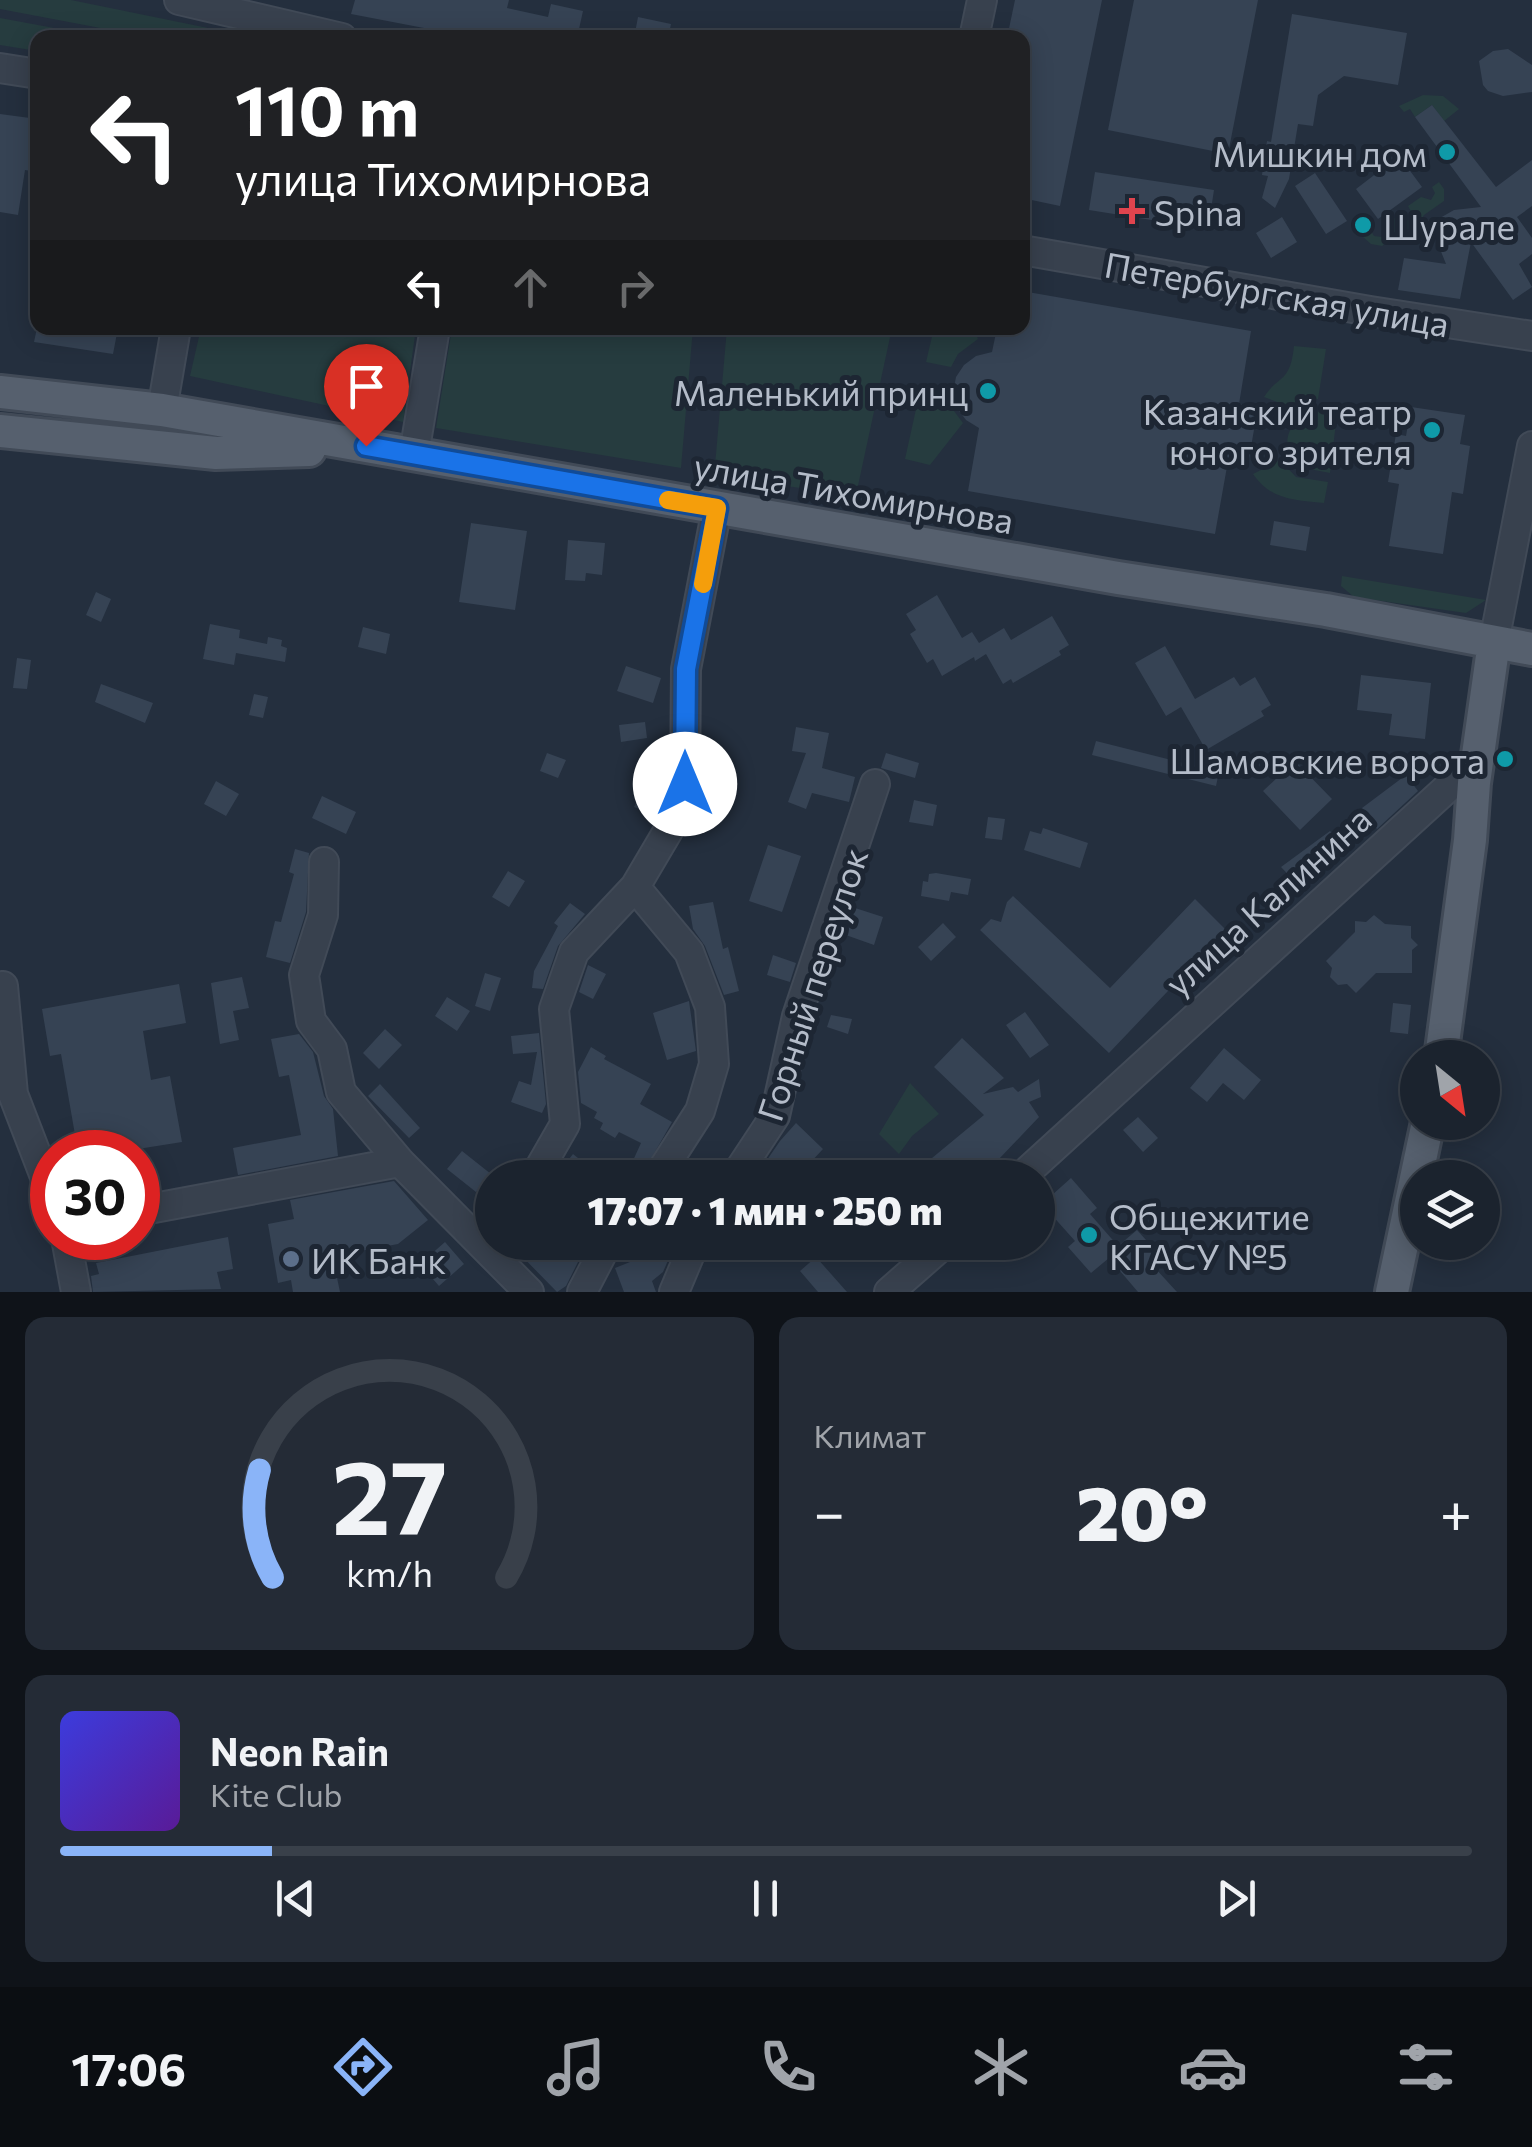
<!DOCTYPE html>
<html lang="ru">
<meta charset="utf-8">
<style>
body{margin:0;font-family:Commissioner,sans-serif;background:#242b36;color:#f1f3f6;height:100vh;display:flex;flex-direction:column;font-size:38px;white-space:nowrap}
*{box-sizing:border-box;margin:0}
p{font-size:32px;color:#a0a4aa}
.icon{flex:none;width:55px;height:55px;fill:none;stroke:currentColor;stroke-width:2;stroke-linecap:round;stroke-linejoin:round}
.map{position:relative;height:1292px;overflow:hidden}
.details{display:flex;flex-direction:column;gap:25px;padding:25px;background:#0f1319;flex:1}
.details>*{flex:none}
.guide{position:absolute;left:30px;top:30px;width:1000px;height:305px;border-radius:20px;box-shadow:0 5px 25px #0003,0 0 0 2px #39404a;background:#202124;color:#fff;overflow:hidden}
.needle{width:65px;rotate:150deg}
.fabs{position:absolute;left:1400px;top:1040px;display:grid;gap:20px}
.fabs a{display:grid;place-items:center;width:100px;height:100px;border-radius:50%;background:#1b232e;box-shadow:0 5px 25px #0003,0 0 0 2px #39404a;font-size:50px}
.speed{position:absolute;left:30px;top:1130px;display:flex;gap:20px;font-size:50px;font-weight:700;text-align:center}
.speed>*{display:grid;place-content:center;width:130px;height:130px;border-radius:50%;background:#1b232e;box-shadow:0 5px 25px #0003,0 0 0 2px #39404a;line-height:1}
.speed .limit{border:15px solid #d22;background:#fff;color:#111}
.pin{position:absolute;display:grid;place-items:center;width:85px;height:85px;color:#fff;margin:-102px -42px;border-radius:50% 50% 50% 0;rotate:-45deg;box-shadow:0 0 10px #0007}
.pin .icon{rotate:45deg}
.me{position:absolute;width:110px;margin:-55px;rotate:0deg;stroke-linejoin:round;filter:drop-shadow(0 0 8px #0008)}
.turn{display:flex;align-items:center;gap:35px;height:210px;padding:0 40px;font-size:45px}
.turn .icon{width:130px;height:130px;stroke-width:2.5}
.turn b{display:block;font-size:70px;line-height:85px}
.lanes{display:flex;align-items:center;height:95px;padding:0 40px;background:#0003;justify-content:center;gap:50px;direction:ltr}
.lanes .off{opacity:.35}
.big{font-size:75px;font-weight:800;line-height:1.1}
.details .card{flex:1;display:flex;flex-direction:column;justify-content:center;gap:15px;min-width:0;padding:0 35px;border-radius:20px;background:#242b36}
.details .dial{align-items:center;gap:0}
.dial svg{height:260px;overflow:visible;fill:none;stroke:#39404a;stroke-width:7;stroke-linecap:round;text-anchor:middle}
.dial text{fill:#f1f3f6;stroke:none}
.song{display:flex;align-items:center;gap:30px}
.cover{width:120px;height:120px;border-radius:15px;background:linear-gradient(135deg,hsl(240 70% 55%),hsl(270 70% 35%))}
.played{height:10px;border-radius:5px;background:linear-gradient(90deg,#8ab4f8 15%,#39404a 15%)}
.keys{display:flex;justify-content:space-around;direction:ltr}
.heat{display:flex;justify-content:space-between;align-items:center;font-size:55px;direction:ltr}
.details .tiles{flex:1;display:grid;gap:25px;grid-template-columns:1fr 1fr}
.card:last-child{grid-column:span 2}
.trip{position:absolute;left:475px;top:1160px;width:580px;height:100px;border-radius:50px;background:#1b232e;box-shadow:0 5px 25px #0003,0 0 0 2px #39404a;font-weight:800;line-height:100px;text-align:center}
.tab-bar{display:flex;height:160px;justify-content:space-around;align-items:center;background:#0b0e12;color:#a0a4aa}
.tab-bar .icon{width:70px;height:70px}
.tab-bar .current{color:#8ab4f8}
.tab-bar b{font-size:45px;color:#f1f3f6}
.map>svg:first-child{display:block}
.green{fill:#263c3f}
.building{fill:#364354}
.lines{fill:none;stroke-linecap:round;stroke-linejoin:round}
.minor-casing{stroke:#414a57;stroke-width:32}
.major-casing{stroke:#414a57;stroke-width:38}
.minor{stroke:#38414e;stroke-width:28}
.major{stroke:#56606e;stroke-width:32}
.route-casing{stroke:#114b97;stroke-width:25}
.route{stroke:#1a73e8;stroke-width:18}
.slow{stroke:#f59e0b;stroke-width:18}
.culture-dot{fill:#0f9aa8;stroke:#1d2633;stroke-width:4}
.health-dot{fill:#e0444e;stroke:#1d2633;stroke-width:4}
.service-dot{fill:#5c6f8a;stroke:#1d2633;stroke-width:4}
.labels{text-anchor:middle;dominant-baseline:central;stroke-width:10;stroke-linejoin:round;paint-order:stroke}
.poi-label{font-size:35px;fill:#b4bcc9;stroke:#1d2633;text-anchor:end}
.street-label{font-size:35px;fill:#b4bcc9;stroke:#1d2633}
</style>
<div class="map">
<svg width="1532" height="1292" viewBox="0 0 1532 1292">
<rect width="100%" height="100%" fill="#242f3e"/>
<path class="green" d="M0,0h71l137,28 -10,9h-50l-148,-28z
M0,18l103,19 -65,1 -1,13 -37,-6z
M1423,95l20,1 16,13 -15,12 -12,-16 -17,12 -5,-8 -6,3 -5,-6z
M1439,182l5,7v12l-20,14 -6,11 -21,7 -15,13 -11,-2 -8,-7 8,-6 3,5 8,1 4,-6 -3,-7 10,-7 6,5 10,-2 3,-7 -4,-7 13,-9 10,3 4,-7 -3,-6z
M201,328h215l-13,94 -213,-46z
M452,328h241l-12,140 -245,-40z
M727,328h165l-36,167 -142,-18z
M934,328h39l5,11 -20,15 -7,13 -25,-5z
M1294,346l32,3 -8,50 -20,7 -10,8 -11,-12 -13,-5c15,-23 26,-13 30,-51z
M920,391l29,4 2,12 12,16 -33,42 -25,-6z
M1314,411l23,3 -7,59 -31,-6c-21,-22 -12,-46 15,-56z
M1280,460l16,17 32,5 -4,21c-30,-3 -53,-3 -71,-29z
M1342,576l144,24 -20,13 -112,-16 -13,-11z
M910,1083l29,31 -27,22 -13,18 -20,-20z"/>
<path class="building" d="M355,0h154l-2,8 41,9 3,-13 32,7 -6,27h-101l-125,-24z
M1015,0h87l-42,206 -38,-8v-160h-15z
M1134,0h124l-30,154 -120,-24z
M1292,14l115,19 -9,52 -54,-9 -26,19 -5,31 -15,-2 -9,55 -14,29 -13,-10 6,-22 -6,-1 5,-34 4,1z
M638,17l33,7 -3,14h-34z
M1508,49l24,16v27l-29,4 -15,-5 -5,-6 -4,-24 14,-10z
M1432,105l64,82 36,-27v46l-15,11 15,21v16l-13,10 13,23 -19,13 -42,-58 -11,57 -62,-9 6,-32 42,6 -12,-30 6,-16 14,-8 27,-3 -66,-90z
M0,114l30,4 8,10v44l-13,-2 -7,45 -18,-3z
M1399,156l23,31 -44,32 -22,-30z
M1095,172l119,18 -6,39 -119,-19z
M1315,173l32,48 -21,13 -31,-48z
M1282,217l15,25 -26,16 -15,-25z
M1022,291l229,40 -12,73 19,3 -10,57 -20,-3 -13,73 -247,-43 11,-63 -13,-8 -9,-12 -4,-15 3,-16 8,-12 12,-9 16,-4 5,-24h25z
M37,328h81l-5,26 -79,-12z
M1411,407l54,8 -5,29 10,2 -7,48 -11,-2 -9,62 -54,-8 10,-62 -11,-2 8,-48 10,2z
M1274,521l36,6 -4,24 -36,-6z
M471,523l56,8 -12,79 -56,-8z
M568,540l37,3 -3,32 -16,-2 -1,8 -20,-1z
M96,592l15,7 -10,23 -15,-7z
M937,595l25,43 10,-6 7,11 25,-15 7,12 41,-24 17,29 -10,6 2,4 -48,28 -2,-4 -8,5 -17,-30 -11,7 -1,-4 -32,19 -9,-17 -6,4 -17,-29 6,-4 -10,-16z
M210,624l30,6 -1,8 28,6 1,-7 14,3 -1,6 6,2 -2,14 -49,-9 -2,12 -31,-6z
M363,627l27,7 -4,20 -28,-7z
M1165,646l30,53 39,-22 6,9 15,-9 16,28 -10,6 3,5 -58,34 -25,-43 -15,9 -31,-53z
M17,658l14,2 -4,29 -14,-1z
M626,666l35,12 -8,25 -36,-12z
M1361,675l70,8 -6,56 -36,-4 3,-21 -35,-4z
M101,684l52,19 -8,20 -50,-21z
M254,694l14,3 -5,21 -14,-3z
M645,722l2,16 -26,4 -2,-17z
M796,727l33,6 -7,35 33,9 -6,25 -37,-9 -6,16 -18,-7 18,-49 -14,-2z
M1096,741l123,31 -3,14 -124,-31z
M547,753l19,7 -8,18 -18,-7z
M886,753l33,10 -4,15 -34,-10z
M647,761l16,2 -2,37 -6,15 -21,-8 6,-12 5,2z
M1295,761l37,38 -32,31 -37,-39z
M1406,775l12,16 -41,38 -15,-21z
M216,781l23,13 -13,22 -22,-12z
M322,796l34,16 -10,22 -34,-16z
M914,800l23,5 -4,21 -24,-4z
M988,817l17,2 -3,21 -17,-2z
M1043,828l45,15 -8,25 -56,-18 6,-19 11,3z
M1330,831l17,18 -44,41 -22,-23z
M768,845l33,11 -19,56 -33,-11z
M295,849l14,4 -3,59 -16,51 -24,-6 9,-36 6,1 13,-48 -5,-2z
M508,871l17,10 -16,26 -17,-10z
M936,873l35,6 -3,16 -17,-3 -2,9 -28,-5 2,-15 5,1 1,-8z
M1013,896l97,92 85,-89 31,31 -117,123 -129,-123 11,-11 10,3 6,-20z
M713,902l10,47 5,-2 11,44 -15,4 -19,-49 -12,-17 -4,-23z
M570,903l15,11 -27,32 -15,43 -11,-1 2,-17 24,-45 -4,-3z
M852,907l31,10 -9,28 -31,-11z
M1374,915l11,9 26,2v12l7,7 -6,5v23h-36l-20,20 -9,-9 -9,1 -8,-8 2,-9 -6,-7 29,-29v-11l11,1z
M943,923l13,14 -25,24 -13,-14z
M773,955l23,8 -6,19 -23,-7z
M588,965l18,9 -13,25 -14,-7z
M485,973l16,5 -11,33 -15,-5z
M242,977l7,31 -16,3 6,29 -19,4 -9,-61z
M179,984l7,39 -43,8 8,49 19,-4 12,66 -63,10h-41l-17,-98 -11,2 -8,-47z
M447,997l23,14 -13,20 -22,-15z
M689,1001l7,50 -29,9 -14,-47z
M1393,1003l18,2 -3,29 -18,-2z
M1025,1012l24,33 -19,13 -24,-33z
M831,1015l21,4 -4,15 -21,-7z
M385,1029l17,16 -23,24 -16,-16z
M539,1033l7,71 -4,9 -31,-11 8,-21 12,4 6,-33 -24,2 -2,-18z
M299,1034l14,18 11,44 9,13 5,47 -100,19 -5,-27 68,-13 -12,-60 -10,2 -8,-38z
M962,1038l42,40 -21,16 30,-7 5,5 21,-13 2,18 -12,5 10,15 -40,42 -24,19h-38l-11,-15 58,-48 -50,-48z
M591,1047l15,9 -2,3 47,25 -11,20 32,18 -32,56h-15l16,-35 -22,-11 -4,6 -15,-9 3,-6 -9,-5 3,-6 -16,-9 -3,-31z
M1224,1048l37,32 -17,20 -21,-17 -16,19 -17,-14z
M380,1084l40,44 -11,10 -41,-42z
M1138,1117l20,21 -15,14 -20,-22z
M796,1123l27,26 -27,29h-31l-7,-5 22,-32z
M462,1151l29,23 -15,18 -29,-23z
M573,1154l30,24h-49z
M1071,1178l26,30 -7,6 28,32 19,-16 27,30 -9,8 22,24h-39l-29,-34 -18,15 -23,-26 7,-6 -33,-37z
M394,1181l34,39 -30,24 -54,10 3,16 -11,3 4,19h-47l-2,-12 -13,3 -10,-59 26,-5 -4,-19z
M228,1237l5,32 -16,3 4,17 -128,3 -2,-16 8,-2 -3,-11z
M445,1242l19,22 -25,22 -19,-22z
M508,1242h51l19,20 -12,24 -9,6z
M632,1242h44l-13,30 -11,9 4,11h-32l-9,-24 25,-10z
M816,1257l31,35h-29l-18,-21z"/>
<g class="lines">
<defs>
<path id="minor" d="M179,0l163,38
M974,38l8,-38
M0,68l38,6
M1022,250l348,61 162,25
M162,410l14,-82
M414,454l21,-126
M1494,642l38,-196
M324,862l-1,53 -19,60 7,46 21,28 9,43 59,70 129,130
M635,887l54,65 21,55 4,57 -14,47 -43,67
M3,986l10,108 39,101
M534,1178l31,-54 -11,-115 20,-57 61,-65 33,-56 17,-47 1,-115 31,-161
M734,1178l41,-62 22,-100 78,-232
M1020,1178l457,-417
M138,1211l262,-49
M66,1238l10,54
M582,1292l26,-50
M674,1292l21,-50
M889,1292l57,-50"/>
<path id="major" d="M0,392l162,18 956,168 208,32 206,39
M0,431l216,22 93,-3
M1441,1058l29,-218 4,-57 20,-141
M1392,1292l36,-170"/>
</defs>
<use href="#minor" class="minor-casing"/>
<use href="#major" class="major-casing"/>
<use href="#minor" class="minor"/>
<use href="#major" class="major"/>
</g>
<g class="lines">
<defs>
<path id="route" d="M366,446l351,62 -31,161 -1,115"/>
</defs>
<use href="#route" class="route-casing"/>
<use href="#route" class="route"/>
<path class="slow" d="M668,500l49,8 -14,76"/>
</g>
<g class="culture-dot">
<circle cx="1447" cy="152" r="10"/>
<circle cx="1363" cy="225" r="10"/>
<circle cx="988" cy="391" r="10"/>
<circle cx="1432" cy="430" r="10"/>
<circle cx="1505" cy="759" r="10"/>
<circle cx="1089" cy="1235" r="10"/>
</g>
<path class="health-dot" d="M1127 196h10v10h10v10h-10v10h-10v-10h-10v-10h10z"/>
<circle class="service-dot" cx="291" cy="1259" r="10"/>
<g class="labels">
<g class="poi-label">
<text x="1427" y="152">Мишкин дом</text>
<text x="1154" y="211" text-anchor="start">Spina</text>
<text x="1383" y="225" text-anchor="start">Шурале</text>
<text x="968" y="391">Маленький принц</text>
<text x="1412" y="410">Казанский театр<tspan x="1412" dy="40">юного зрителя</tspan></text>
<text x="1485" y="759">Шамовские ворота</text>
<text x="1109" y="1215" text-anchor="start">Общежитие<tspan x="1109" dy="40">КГАСУ №5</tspan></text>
<text x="311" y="1259" text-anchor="start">ИК Банк</text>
</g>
<g class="street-label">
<text transform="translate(1277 293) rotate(10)">Петербургская улица</text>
<text transform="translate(854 492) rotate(10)">улица Тихомирнова</text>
<text transform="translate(1267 900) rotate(-42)">улица Калинина</text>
<text transform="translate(811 984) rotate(-72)">Горный переулок</text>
</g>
</g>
</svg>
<div class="fabs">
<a><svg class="needle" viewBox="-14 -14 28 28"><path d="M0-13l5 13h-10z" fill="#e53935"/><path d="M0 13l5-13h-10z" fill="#a0a4aa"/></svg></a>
<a><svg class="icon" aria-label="layers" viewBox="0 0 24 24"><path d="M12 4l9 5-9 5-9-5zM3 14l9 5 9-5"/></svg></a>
</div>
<div class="speed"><div class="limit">30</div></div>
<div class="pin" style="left:366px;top:446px;background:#d93025"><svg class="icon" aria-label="arrive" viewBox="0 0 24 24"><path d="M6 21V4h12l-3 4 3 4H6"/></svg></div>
<svg class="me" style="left:685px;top:784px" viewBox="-20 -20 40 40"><circle r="19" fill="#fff"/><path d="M0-13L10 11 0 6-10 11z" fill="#1a73e8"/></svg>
<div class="trip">17:07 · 1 мин · 250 m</div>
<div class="guide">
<div class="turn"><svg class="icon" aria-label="left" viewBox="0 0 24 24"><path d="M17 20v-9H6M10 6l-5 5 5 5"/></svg><div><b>110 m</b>улица Тихомирнова</div></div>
<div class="lanes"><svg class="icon" aria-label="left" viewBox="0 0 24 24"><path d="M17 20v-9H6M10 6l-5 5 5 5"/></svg><svg class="icon off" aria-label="ahead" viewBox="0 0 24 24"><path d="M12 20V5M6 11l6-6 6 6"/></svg><svg class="icon off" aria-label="right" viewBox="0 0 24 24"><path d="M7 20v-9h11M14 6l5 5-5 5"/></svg></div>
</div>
</div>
<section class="details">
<div class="tiles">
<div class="card dial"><svg viewBox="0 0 100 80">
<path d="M14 69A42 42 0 1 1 86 69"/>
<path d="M14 69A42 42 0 0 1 10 36" stroke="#8ab4f8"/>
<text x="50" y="56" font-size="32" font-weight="700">27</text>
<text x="50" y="72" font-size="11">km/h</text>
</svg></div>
<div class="card"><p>Климат</p>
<div class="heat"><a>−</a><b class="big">20°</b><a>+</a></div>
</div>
<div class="card">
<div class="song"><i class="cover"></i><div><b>Neon Rain</b><p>Kite Club</p></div></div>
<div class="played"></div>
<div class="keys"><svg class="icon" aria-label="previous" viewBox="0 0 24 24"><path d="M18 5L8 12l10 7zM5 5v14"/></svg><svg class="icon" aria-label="pause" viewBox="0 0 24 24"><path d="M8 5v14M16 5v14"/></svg><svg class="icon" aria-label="next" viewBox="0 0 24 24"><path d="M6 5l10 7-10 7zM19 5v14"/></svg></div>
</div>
</div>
</section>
<nav class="tab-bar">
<b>17:06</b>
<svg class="icon current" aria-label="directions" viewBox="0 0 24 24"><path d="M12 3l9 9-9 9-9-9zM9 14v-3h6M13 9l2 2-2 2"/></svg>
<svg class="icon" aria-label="music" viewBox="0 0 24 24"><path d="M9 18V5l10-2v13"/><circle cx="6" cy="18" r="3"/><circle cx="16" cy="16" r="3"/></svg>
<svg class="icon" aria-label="phone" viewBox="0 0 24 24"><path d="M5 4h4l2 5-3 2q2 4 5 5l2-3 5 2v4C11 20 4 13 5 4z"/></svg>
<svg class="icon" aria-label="climate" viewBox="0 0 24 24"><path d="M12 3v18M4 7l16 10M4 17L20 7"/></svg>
<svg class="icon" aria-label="car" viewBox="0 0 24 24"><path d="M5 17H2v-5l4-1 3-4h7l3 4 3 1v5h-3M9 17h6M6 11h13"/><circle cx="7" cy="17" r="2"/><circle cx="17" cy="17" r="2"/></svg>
<svg class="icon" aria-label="filters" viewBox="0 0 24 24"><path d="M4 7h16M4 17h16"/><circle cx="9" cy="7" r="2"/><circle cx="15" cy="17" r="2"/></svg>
</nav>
